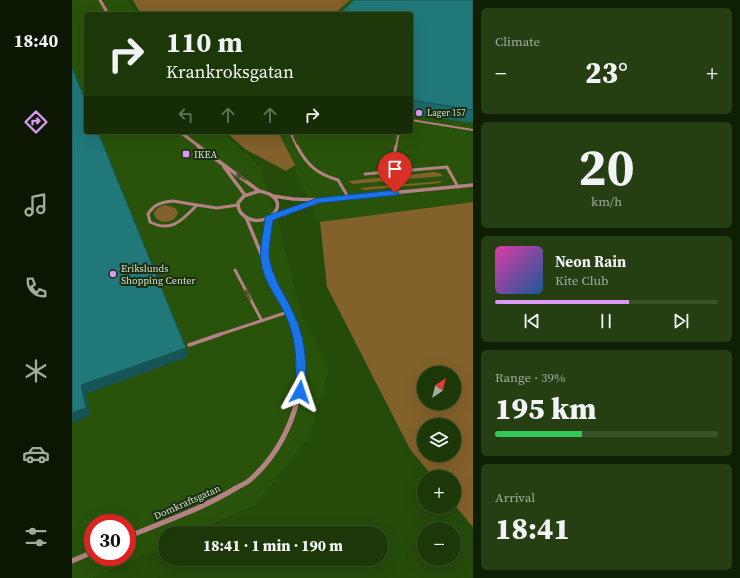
<!DOCTYPE html>
<meta charset="utf-8">
<style>
body{margin:0;font-family:"Source Serif 4",serif;background:#253f12;color:#f1f3f6;height:100vh;display:flex;flex-direction:column;font-size:15px;white-space:nowrap}
*{box-sizing:border-box;margin:0}
p{font-size:13px;color:#a0ac9c}
.icon{flex:none;width:22px;height:22px;fill:none;stroke:currentColor;stroke-width:2;stroke-linecap:round;stroke-linejoin:round}
.map{position:relative;flex:1;overflow:hidden}
.details{display:flex;flex-direction:column;gap:8px;padding:8px;background:#0f1f04;width:267px}
.details>*{flex:none}
.guide{position:absolute;left:12px;top:12px;width:329px;height:122px;border-radius:4px;box-shadow:0 4px 16px #0002,0 0 0 1px #3a5229;background:#1c3808;color:#f1f3f6;overflow:hidden}
.needle{width:26px;rotate:35deg}
.buttons{position:absolute;left:345px;top:366px;display:grid;gap:8px}
.buttons a{display:grid;place-items:center;width:44px;height:44px;border-radius:50%;background:#1c3808;box-shadow:0 4px 16px #0002,0 0 0 1px #3a5229;font-size:20px}
.speed{position:absolute;left:12px;top:514px;display:flex;gap:8px;font-size:20px;font-weight:700;text-align:center}
.speed>*{display:grid;place-content:center;width:52px;height:52px;border-radius:50%;background:#1c3808;box-shadow:0 4px 16px #0002,0 0 0 1px #3a5229;line-height:1}
.speed .limit{border:6px solid #d22;background:#fff;color:#111}
.pin{position:absolute;display:grid;place-items:center;width:34px;height:34px;color:#fff;margin:-41px -17px;border-radius:50% 50% 50% 0;rotate:-45deg;box-shadow:0 0 4px #0007}
.pin .icon{rotate:45deg}
.me{position:absolute;width:44px;margin:-22px;rotate:5deg;stroke-linejoin:round;filter:drop-shadow(0 0 3px #0008)}
.turn{display:flex;align-items:center;gap:14px;height:84px;padding:0 16px;font-size:18px}
.turn .icon{width:52px;height:52px;stroke-width:2.5}
.turn b{display:block;font-size:28px;line-height:34px}
.lanes{display:flex;align-items:center;height:38px;padding:0 16px;background:#0003;justify-content:center;gap:20px;direction:ltr}
.lanes .off{opacity:.35}
.big{font-size:30px;font-weight:800;line-height:1.1}
.details .card{flex:1;display:flex;flex-direction:column;justify-content:center;gap:6px;min-width:0;padding:0 14px;border-radius:6px;background:#253f12}
.details .dial{align-items:center;gap:0}
.dial b{font-size:52px;line-height:1}
.song{display:flex;align-items:center;gap:12px}
.cover{width:48px;height:48px;border-radius:6px;background:linear-gradient(135deg,hsl(320 70% 55%),hsl(210 70% 35%))}
.played{height:4px;border-radius:2px;background:linear-gradient(90deg,#db99f6 60%,#3a5229 60%)}
.keys{display:flex;justify-content:space-around;direction:ltr}
.heat{display:flex;justify-content:space-between;align-items:center;font-size:22px;direction:ltr}
.charge{height:6px;border-radius:3px;background:linear-gradient(90deg,#34c759 39%,#3a5229 0)}
.trip{position:absolute;left:86px;top:526px;width:230px;height:40px;border-radius:20px;background:#1c3808;box-shadow:0 4px 16px #0002,0 0 0 1px #3a5229;font-weight:800;line-height:40px;text-align:center}
main{display:flex;flex:1;min-height:0}
.tab-bar{display:flex;flex-direction:column;width:72px;justify-content:space-around;align-items:center;background:#0b1603;color:#a0ac9c}
.tab-bar .icon{width:28px;height:28px}
.tab-bar .selected{color:#db99f6}
.tab-bar b{font-size:18px;color:#f1f3f6}
.map>svg:first-child{display:block}
.built{fill:#29530a;fill-rule:evenodd}
.green{fill:#83612b;fill-rule:evenodd}
.lines{fill:none;stroke-linecap:round;stroke-linejoin:round}
.lane-far2{stroke:#b48184;stroke-width:2}
.lane-far1{stroke:#b48184;stroke-width:3}
.lane{stroke:#b48184;stroke-width:3.5}
.street-far2{stroke:#b48184;stroke-width:3}
.street-far1{stroke:#b48184;stroke-width:3.5}
.street{stroke:#b48184;stroke-width:5}
.wall{fill:#1c6768}
.shaded-wall{fill:#165455}
.building{fill:#207879;stroke:#165455}
.oneway{fill:#514a3a}
.route{fill:#1a73e8;stroke:#114b97}
.poi-dot{fill:#db99f6;stroke:#1b2c12;stroke-width:1.5}
.labels{text-anchor:middle;dominant-baseline:central;stroke-width:4;stroke-linejoin:round;paint-order:stroke}
.far-poi-label{font-size:9px;fill:#cfe6c5;stroke:#1b2c12;text-anchor:start}
.poi-label{font-size:10px;fill:#cfe6c5;stroke:#1b2c12;text-anchor:start}
.street-label{font-size:10px;fill:#cfe6c5;stroke:#1b2c12}
</style>
<main>
<nav class="tab-bar">
<b>18:40</b>
<svg class="icon selected" aria-label="directions" viewBox="0 0 24 24"><path d="M12 3l9 9-9 9-9-9zM9 14v-3h6M13 9l2 2-2 2"/></svg>
<svg class="icon" aria-label="music" viewBox="0 0 24 24"><path d="M9 18V5l10-2v13"/><circle cx="6" cy="18" r="3"/><circle cx="16" cy="16" r="3"/></svg>
<svg class="icon" aria-label="phone" viewBox="0 0 24 24"><path d="M5 4h4l2 5-3 2q2 4 5 5l2-3 5 2v4C11 20 4 13 5 4z"/></svg>
<svg class="icon" aria-label="climate" viewBox="0 0 24 24"><path d="M12 3v18M4 7l16 10M4 17L20 7"/></svg>
<svg class="icon" aria-label="car" viewBox="0 0 24 24"><path d="M5 17H2v-5l4-1 3-4h7l3 4 3 1v5h-3M9 17h6M6 11h13"/><circle cx="7" cy="17" r="2"/><circle cx="17" cy="17" r="2"/></svg>
<svg class="icon" aria-label="filters" viewBox="0 0 24 24"><path d="M4 7h16M4 17h16"/><circle cx="9" cy="7" r="2"/><circle cx="15" cy="17" r="2"/></svg>
</nav>
<div class="map">
<svg width="401" height="578" viewBox="0 0 401 578">
<rect width="100%" height="100%" fill="#254b0b"/>
<path class="built" d="M0,0h56l8,14h-50v118h136l37,34 19,56 22,89 29,58 -20,68 -54,68 -63,28h-27v12l-73,33h-20zM21,523h34v34h-34z
M276,0h125v202l-153,20 -44,-90h135v-118h-80z"/>
<path class="green" d="M61,0h217l-16,14h-193z
M154,132h52l17,33 -9,6 -41,-22z
M363,172l5,1 3,3 -90,8 -5,-3z
M371,181l-3,2 -76,7 -5,-2z
M401,202v325l-19,-23v-27h-21l-23,-28 -83,-162 -7,-65zM352,373h30v30h-30zM352,425h30v30h-30z
M93,205l10,3 3,5c-4,10 -16,12 -23,4l-1,-5 5,-5z"/>
<g class="lines">
<path class="lane-far2" d="M339,120l62,10
M218,132l7,15
M324,147l3,-15"/>
<path class="lane-far1" d="M225,146c10,19 20,28 41,34l10,17
M319,172l5,-26
M293,174l82,-7 11,20
M101,201l24,4c-15,15 -25,28 -47,17l-2,-8c6,-10 14,-12 25,-13z
M125,205l20,3 21,-3
M163,270l27,51
M146,335l70,-23"/>
<path class="lane" d="M117,345l32,-11"/>
<path class="street-far2" d="M28,0l8,14
M108,132l20,15"/>
<path class="street-far1" d="M126,146l61,45
M152,167l21,28
M187,191c4,1 9,2 12,4 20,13 -11,37 -29,19 -3,-3 -4,-6 -4,-11l6,-7z
M201,196l20,3 26,1 154,-15
M201,216l43,-15
M174,217l28,69 18,33 5,16
M193,260l4,-42"/>
<path class="street" d="M55,537c36,-15 75,-28 109,-49 5,-3 11,-5 15,-9 38,-34 61,-96 46,-145
M0,561l21,-9"/>
</g>
<path class="wall" d="M401,0v123l-62,-9v-100z"/>
<path class="shaded-wall" d="M114,348l2,9 -102,37 4,22 -18,7v-10l9,-28z"/>
<path class="building" d="M282,0h119v110l-62,-10v-86h-72z
M0,67l14,35v30h12l88,216 -105,37 5,23 -14,5z"/>
<defs><path id="oneway-solid" d="M-6-.8H1V-3.2L6.5 0L1 3.2V.8H-6Z"/></defs>
<g class="oneway">
<use href="#oneway-solid" transform="translate(169 177) rotate(-145)"/>
<use href="#oneway-solid" transform="translate(176 295) rotate(-117)"/>
</g>
<path class="route" d="M323,190l4,3 -1,2 -79,8 -46,17c-1,11 -6,32 -3,42 5,20 15,33 23,50 13,28 14,50 12,80l-1,3 -4,2 -4,-2 -1,-3c2,-28 2,-52 -10,-78 -8,-17 -22,-33 -24,-53 -2,-12 3,-31 4,-43l1,-2 52,-18z"/>
<g class="poi-dot">
<circle cx="347" cy="113" r="4"/>
<rect x="110" y="150" width="8" height="8" rx="2"/>
<circle cx="41" cy="274" r="4"/>
</g>
<g class="labels">
<g class="far-poi-label">
<text x="355" y="113">Lager 157</text>
</g>
<g class="poi-label">
<text x="122" y="154">IKEA</text>
<text x="49" y="268">Erikslunds<tspan x="49" dy="12">Shopping Center</tspan></text>
</g>
<g class="street-label">
<text transform="translate(115 502) rotate(-24)">Domkraftsgatan</text>
</g>
</g>
</svg>
<div class="buttons">
<a><svg class="needle" viewBox="-14 -14 28 28"><path d="M0-13l5 13h-10z" fill="#e53935"/><path d="M0 13l5-13h-10z" fill="#a0ac9c"/></svg></a>
<a><svg class="icon" aria-label="layers" viewBox="0 0 24 24"><path d="M12 4l9 5-9 5-9-5zM3 14l9 5 9-5"/></svg></a>
<a>+</a>
<a>−</a>
</div>
<div class="speed"><div class="limit">30</div></div>
<div class="pin" style="left:323px;top:193px;background:#d93025"><svg class="icon" aria-label="arrive" viewBox="0 0 24 24"><path d="M6 21V4h12l-3 4 3 4H6"/></svg></div>
<svg class="me" style="left:228px;top:392px" viewBox="-20 -20 40 40"><path d="M0-17L14 15 0 8-14 15z" fill="#1a73e8" stroke="#fff" stroke-width="4"/></svg>
<div class="trip">18:41 · 1 min · 190 m</div>
<div class="guide">
<div class="turn"><svg class="icon" aria-label="right" viewBox="0 0 24 24"><path d="M7 20v-9h11M14 6l5 5-5 5"/></svg><div><b>110 m</b>Krankroksgatan</div></div>
<div class="lanes"><svg class="icon off" aria-label="left" viewBox="0 0 24 24"><path d="M17 20v-9H6M10 6l-5 5 5 5"/></svg><svg class="icon off" aria-label="ahead" viewBox="0 0 24 24"><path d="M12 20V5M6 11l6-6 6 6"/></svg><svg class="icon off" aria-label="ahead" viewBox="0 0 24 24"><path d="M12 20V5M6 11l6-6 6 6"/></svg><svg class="icon" aria-label="right" viewBox="0 0 24 24"><path d="M7 20v-9h11M14 6l5 5-5 5"/></svg></div>
</div>
</div>
<section class="details">
<div class="card"><p>Climate</p>
<div class="heat"><a>−</a><b class="big">23°</b><a>+</a></div>
</div>
<div class="card dial"><b>20</b><p>km/h</p></div>
<div class="card">
<div class="song"><i class="cover"></i><div><b>Neon Rain</b><p>Kite Club</p></div></div>
<div class="played"></div>
<div class="keys"><svg class="icon" aria-label="previous" viewBox="0 0 24 24"><path d="M18 5L8 12l10 7zM5 5v14"/></svg><svg class="icon" aria-label="pause" viewBox="0 0 24 24"><path d="M8 5v14M16 5v14"/></svg><svg class="icon" aria-label="next" viewBox="0 0 24 24"><path d="M6 5l10 7-10 7zM19 5v14"/></svg></div>
</div>
<div class="card"><p>Range · 39%</p><b class="big">195 km</b><div class="charge"></div></div>
<div class="card"><p>Arrival</p><b class="big">18:41</b></div>
</section>
</main>
